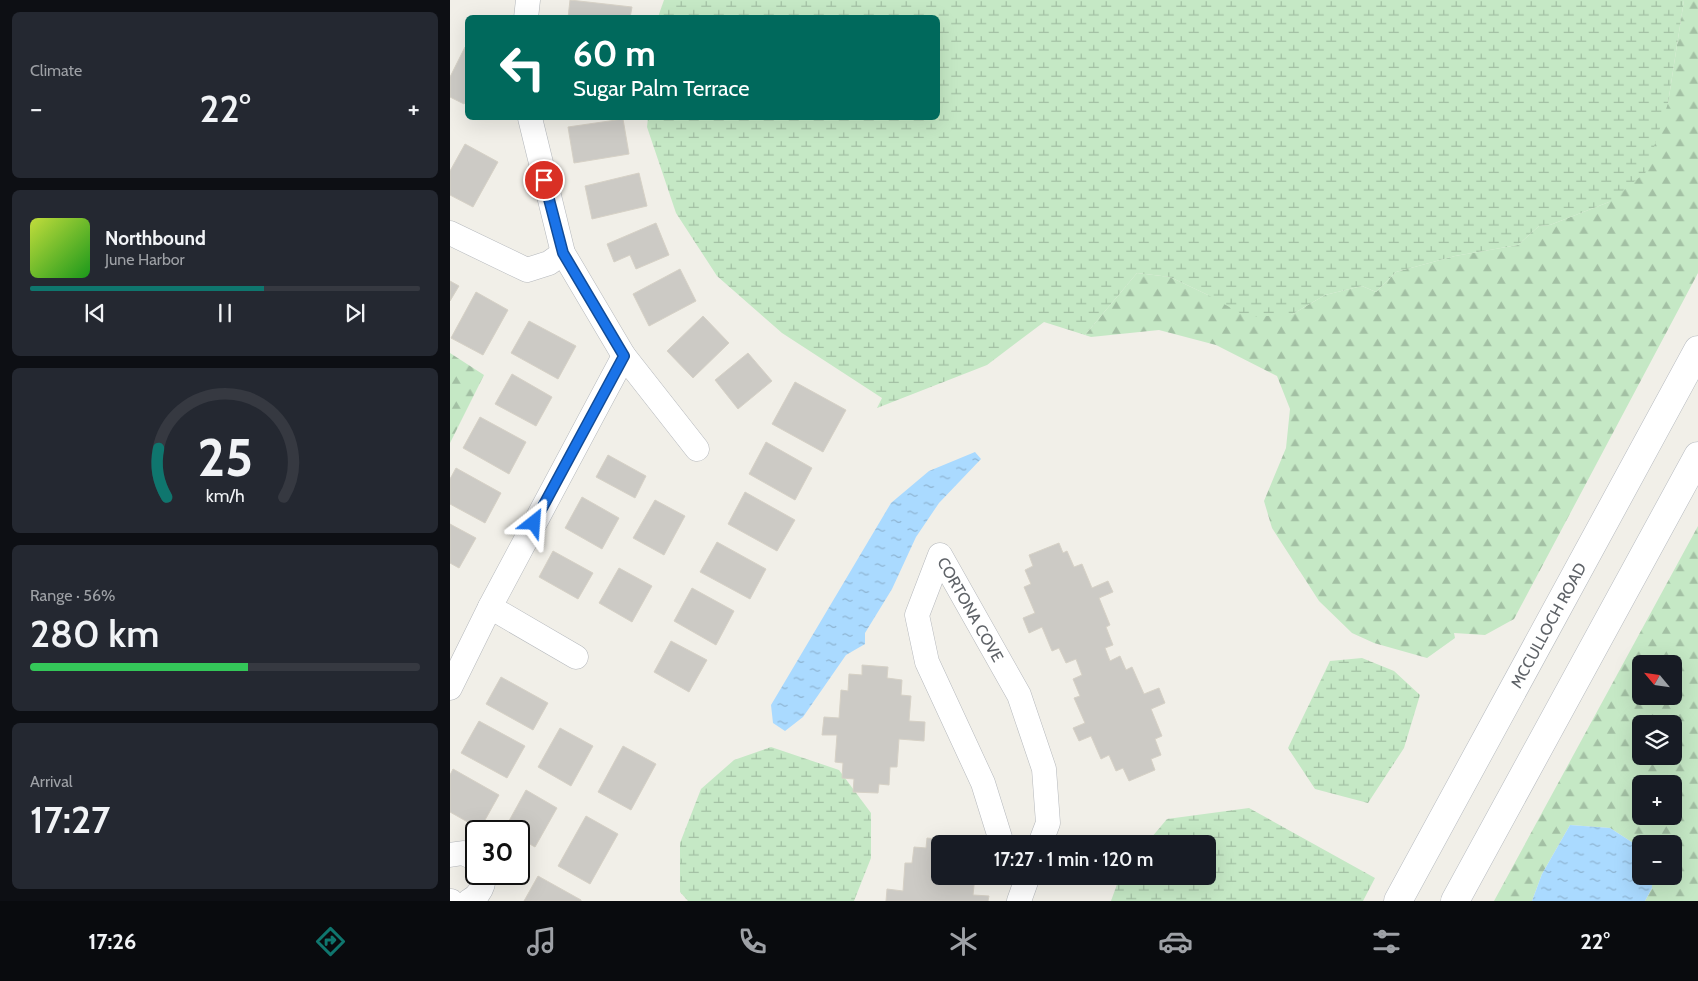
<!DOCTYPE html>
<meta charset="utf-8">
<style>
body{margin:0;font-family:Cabin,sans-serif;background:#242831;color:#f1f3f6;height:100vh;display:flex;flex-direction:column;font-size:19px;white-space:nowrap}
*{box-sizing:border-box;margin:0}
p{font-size:16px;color:#9ea1a6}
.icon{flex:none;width:28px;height:28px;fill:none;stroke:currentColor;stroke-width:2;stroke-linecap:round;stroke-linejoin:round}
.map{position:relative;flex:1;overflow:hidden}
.drawer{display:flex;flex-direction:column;gap:12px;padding:12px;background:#0d0f14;width:450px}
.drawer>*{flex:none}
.guide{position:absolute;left:15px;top:15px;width:475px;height:105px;border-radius:8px;box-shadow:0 5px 20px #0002;background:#00695c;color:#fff;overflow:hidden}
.needle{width:32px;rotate:299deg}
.buttons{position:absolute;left:1182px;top:655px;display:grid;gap:10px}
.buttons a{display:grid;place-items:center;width:50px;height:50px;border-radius:8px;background:#171b24;box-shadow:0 5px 20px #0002;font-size:25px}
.speed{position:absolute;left:15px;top:820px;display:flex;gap:10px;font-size:25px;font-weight:700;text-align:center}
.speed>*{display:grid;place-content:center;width:65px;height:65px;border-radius:50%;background:#171b24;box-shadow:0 5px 20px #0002;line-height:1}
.speed .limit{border:2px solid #111;border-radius:8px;background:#fff;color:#111}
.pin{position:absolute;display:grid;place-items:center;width:42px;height:42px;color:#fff;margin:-21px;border:2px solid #fff;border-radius:50%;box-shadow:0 1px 5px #0007}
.me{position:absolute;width:55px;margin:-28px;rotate:28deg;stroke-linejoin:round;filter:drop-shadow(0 0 4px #0008)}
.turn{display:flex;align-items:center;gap:18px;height:105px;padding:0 25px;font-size:22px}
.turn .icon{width:65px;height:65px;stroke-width:2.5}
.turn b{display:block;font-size:35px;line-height:42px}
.big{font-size:38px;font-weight:600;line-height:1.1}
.drawer .card{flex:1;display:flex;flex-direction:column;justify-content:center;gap:8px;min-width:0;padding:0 18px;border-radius:8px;background:#242831}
.drawer .dial{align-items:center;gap:0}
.dial svg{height:130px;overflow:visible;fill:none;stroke:#363941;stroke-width:7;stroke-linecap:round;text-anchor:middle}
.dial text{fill:#f1f3f6;stroke:none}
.song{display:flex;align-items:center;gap:15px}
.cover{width:60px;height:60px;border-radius:8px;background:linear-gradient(135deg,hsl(70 70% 55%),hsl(120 70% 35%))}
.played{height:5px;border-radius:2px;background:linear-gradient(90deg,#0f766e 60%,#363941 60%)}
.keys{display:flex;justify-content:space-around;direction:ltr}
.heat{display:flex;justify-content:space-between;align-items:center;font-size:28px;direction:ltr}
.charge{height:8px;border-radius:4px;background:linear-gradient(90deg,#34c759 56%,#363941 0)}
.trip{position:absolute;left:481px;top:835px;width:285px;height:50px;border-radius:8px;background:#171b24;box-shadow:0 5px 20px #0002;font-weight:600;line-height:50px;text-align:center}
.tab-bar{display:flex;height:80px;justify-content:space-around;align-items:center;background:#090b0e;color:#9ea1a6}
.tab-bar .icon{width:35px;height:35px}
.tab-bar .selected{color:#0f766e}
.tab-bar b{font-size:22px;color:#f1f3f6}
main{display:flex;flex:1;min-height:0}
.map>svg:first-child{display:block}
.forest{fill:url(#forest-firs);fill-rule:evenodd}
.wetland{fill:url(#wetland-marsh)}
.water{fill:url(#water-ripples)}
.building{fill:#cccac5;stroke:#d6d1c6}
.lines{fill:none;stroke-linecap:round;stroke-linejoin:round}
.minor-casing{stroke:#b5b8bc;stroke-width:25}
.secondary-casing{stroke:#b6babf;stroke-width:29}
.minor{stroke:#fff;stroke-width:24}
.secondary{stroke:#fff;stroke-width:28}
.route-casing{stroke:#114b97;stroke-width:12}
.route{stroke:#1a73e8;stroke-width:9}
.labels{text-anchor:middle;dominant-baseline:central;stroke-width:4;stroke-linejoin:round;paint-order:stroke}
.street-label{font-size:16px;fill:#5f6368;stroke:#fff}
</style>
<main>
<section class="drawer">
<div class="card"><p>Climate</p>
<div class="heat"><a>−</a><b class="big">22°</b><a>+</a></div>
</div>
<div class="card">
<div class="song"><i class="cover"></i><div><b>Northbound</b><p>June Harbor</p></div></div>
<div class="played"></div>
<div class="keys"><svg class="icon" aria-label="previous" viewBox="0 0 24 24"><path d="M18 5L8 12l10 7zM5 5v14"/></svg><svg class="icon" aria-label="pause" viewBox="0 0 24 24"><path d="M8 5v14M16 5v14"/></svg><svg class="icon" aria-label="next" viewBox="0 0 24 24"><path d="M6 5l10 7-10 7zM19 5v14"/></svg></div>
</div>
<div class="card dial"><svg viewBox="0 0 100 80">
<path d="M14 69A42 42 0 1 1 86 69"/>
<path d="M14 69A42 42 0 0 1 9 39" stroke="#0f766e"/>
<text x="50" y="56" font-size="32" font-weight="700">25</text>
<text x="50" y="72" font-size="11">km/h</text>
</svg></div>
<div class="card"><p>Range · 56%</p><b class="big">280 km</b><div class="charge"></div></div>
<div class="card"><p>Arrival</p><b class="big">17:27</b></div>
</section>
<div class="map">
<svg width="1248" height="901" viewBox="0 0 1248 901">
<defs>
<pattern id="forest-firs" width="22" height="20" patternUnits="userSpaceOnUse" patternTransform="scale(1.25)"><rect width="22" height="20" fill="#c5e8c5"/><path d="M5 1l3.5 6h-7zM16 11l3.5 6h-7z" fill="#a3c0a4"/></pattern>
<pattern id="wetland-marsh" width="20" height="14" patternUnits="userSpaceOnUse" patternTransform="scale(1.25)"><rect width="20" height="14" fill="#c5e8c5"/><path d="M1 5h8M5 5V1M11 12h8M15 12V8" fill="none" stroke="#a3c0a4"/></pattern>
<pattern id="water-ripples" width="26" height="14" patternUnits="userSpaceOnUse" patternTransform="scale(1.25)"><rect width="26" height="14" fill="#aadaff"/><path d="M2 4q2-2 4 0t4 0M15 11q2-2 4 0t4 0" fill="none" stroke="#8eb4d2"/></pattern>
</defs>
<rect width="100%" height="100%" fill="#f1efe8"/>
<path class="forest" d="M1234,0h14v273l-184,346 -29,16 -31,-2 1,5 -28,20 -53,-15 -22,-10 -33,-32 -47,-73 -8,-27 22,-53 4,-39 -13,-33 -61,-31 -57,-15 -68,7 -6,-2 52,-62 33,4 38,18 83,20 34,-20 37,-9 14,6 20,-20 59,-16 63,-11 21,-19 11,-1 59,-23 59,-99z
M0,353l34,22 -34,68z
M1248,526v375h-53l7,-13v-12h22v-32h-33v4l-31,-20 -40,-3 -28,49 -10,27h-38zM1191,664h33v32h-33zM1191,724h33v32h-33zM1191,784h33v32h-33z"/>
<path class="wetland" d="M214,0h1020l-16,103 -22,69 -37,30 -59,23 -11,1 -21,19 -63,11 -59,16 -20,20 -14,-6 -37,9 -34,20 -44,2 -39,-22 -38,-18 -33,-4 -52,62 -41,-13 -57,43 -110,43 5,-10 -100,-65 -65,-57 -41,-63 -29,-86 1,-9h290v-100l-280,-1z
M912,658l32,13 26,24 -16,53 -36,55 -53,-14 -27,-41 42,-87z
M321,747l68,23 32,43v45l-17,43h-166l-8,-9v-49l21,-54 33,-29z
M799,808l126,70 -12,23h-252l9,-25h88v-32h-62l21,-25z"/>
<path class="water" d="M525,452l6,7 -42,44 -23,34 -24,52 -27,44v11l-19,11 -43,62 -18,14 -12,-8 -2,-18 120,-202 38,-32z
M1120,825l40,3 31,20v28h11v12l-7,13h-113l10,-27z"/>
<path class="building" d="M120,0l62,7 -2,11h-62z
M15,47l3,1v50l-4,6 -14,-7v-20z
M173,119l6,35 -55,9 -6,-36z
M15,144l33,18 -25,45 -23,-12v-24z
M189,173l8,33 -55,13 -7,-33z
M206,223l13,32 -33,14 -6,-14 -16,7 -7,-18z
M230,269l16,32 -47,25 -16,-32z
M0,281l9,5 -9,15z
M26,292l32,18 -25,45 -32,-17z
M253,316l26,27 -36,35 -26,-27z
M79,321l47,25 -18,33 -47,-26z
M298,353l24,28 -34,28 -23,-29z
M62,374l40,23 -16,29 -41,-22z
M345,382l51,28 -23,42 -51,-28z
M30,417l46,25 -17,32 -46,-26z
M316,442l46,26 -17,32 -46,-26z
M158,455l38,21 -11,22 -39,-21z
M6,468l45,25 -16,30 -35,-19v-25z
M295,492l50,28 -18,31 -49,-27z
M132,497l37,21 -17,31 -37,-21z
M205,500l30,16 -21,39 -31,-17z
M0,524l26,14 -17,30 -9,-5z
M267,542l49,27 -16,30 -50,-27z
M609,543l4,10 4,-2 7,16 8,-3 10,24 16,-7 5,11 -14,6 11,27 -4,2 7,18 -8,3 5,13 10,-5 6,14 6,-3 12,27 15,-6 6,15 -14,6 11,27 -7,3 6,16 -10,4 4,11 -26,11 -6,-13 -7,3 -7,-16 -8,4 -10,-23 -12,5 -6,-13 12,-5 -11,-25 6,-2 -7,-17 9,-4 -6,-16 -10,4 -7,-15 -7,3 -10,-24 -13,6 -6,-15 12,-5 -11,-26 7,-3 -6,-14 8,-4 -4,-11z
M103,551l40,22 -15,26 -39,-22z
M169,568l33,18 -20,36 -33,-19z
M242,588l42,23 -18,34 -42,-24z
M221,641l36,19 -18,32 -35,-20z
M412,665l26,2 -1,11 15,2 -1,15 10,1 -2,25 16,1 -1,19 -25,-2 -2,28h-7l-1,18 -10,-1 -1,9 -25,-1 1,-13 -12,-1 1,-15 -8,-1 2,-27h-15l2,-18 15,1 2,-28 7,1 1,-17 13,1z
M51,677l47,26 -15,27 -47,-26z
M29,721l46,25 -18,32 -46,-25z
M110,728l33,18 -22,40 -33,-19z
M173,746l33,18 -25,46 -33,-18z
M3,769l46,26 -19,34 -30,-17v-37z
M76,790l31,18 -22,39 -16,-9v-7l-15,-1z
M136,816l32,18 -28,50 -32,-18z
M477,838l26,3v3h-13v32h35l-2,19 16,1 -1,5h-102l1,-12 16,2 2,-28h7l2,-16 12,1z
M88,876l43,24v1h-57z"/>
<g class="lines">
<defs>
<g id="minor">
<path d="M76,18l2,-18"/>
<path d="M80,118l33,135 61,103 73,93"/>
<path d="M0,233l77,37 22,-7 14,-10"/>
<path d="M40,607l86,50"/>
<path d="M0,688l40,-81 134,-251"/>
<path id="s1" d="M552,844l-19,-61 -56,-121 -10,-47 23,-60 79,140 25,74 4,54 -8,21"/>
<path d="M0,855l13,-2 13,6"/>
<path d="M0,901h1"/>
<path d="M19,901c11,-6 15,-15 15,-27"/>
<path d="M569,901l9,-25"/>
</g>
<g id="secondary">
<path id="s2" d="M948,901l300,-551"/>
<path d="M1005,901l243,-445"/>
</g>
</defs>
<use href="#minor" class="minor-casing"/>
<use href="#secondary" class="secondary-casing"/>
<use href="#minor" class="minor"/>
<use href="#secondary" class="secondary"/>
</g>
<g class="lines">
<defs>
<path id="route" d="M84,523l90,-167 -61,-103 -19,-73"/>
</defs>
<use href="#route" class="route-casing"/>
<use href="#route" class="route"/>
</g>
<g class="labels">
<g class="street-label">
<text stroke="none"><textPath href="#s1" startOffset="372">CORTONA COVE</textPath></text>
<text stroke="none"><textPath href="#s2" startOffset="314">MCCULLOCH ROAD</textPath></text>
</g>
</g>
</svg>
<div class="buttons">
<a><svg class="needle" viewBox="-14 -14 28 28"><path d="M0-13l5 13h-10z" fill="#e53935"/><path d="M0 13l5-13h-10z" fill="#9ea1a6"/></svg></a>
<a><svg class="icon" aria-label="layers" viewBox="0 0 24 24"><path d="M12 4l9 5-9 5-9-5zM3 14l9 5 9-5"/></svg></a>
<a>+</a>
<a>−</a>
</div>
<div class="speed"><div class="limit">30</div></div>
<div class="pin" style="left:94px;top:180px;background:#d93025"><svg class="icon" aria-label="arrive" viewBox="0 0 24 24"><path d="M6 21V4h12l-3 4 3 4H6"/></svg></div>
<svg class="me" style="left:84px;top:523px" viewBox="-20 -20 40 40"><path d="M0-17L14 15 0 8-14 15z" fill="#1a73e8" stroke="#fff" stroke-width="4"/></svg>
<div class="trip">17:27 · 1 min · 120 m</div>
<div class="guide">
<div class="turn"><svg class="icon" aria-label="left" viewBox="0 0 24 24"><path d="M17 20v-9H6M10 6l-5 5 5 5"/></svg><div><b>60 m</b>Sugar Palm Terrace</div></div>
</div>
</div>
</main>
<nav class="tab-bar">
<b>17:26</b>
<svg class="icon selected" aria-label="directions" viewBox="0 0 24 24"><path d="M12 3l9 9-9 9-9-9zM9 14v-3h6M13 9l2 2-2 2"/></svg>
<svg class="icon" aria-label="music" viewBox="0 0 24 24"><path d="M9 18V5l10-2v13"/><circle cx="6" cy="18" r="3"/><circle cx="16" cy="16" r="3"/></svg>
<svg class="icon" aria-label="phone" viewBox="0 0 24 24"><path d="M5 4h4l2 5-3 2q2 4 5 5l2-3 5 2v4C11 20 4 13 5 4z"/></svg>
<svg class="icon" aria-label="climate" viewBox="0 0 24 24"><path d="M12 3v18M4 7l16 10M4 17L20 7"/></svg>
<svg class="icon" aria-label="car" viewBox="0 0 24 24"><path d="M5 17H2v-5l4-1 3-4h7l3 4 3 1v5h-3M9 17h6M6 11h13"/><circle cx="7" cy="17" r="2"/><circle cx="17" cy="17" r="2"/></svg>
<svg class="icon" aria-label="filters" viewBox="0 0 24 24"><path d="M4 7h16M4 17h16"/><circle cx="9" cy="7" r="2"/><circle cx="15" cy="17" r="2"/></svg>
<b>22°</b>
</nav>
